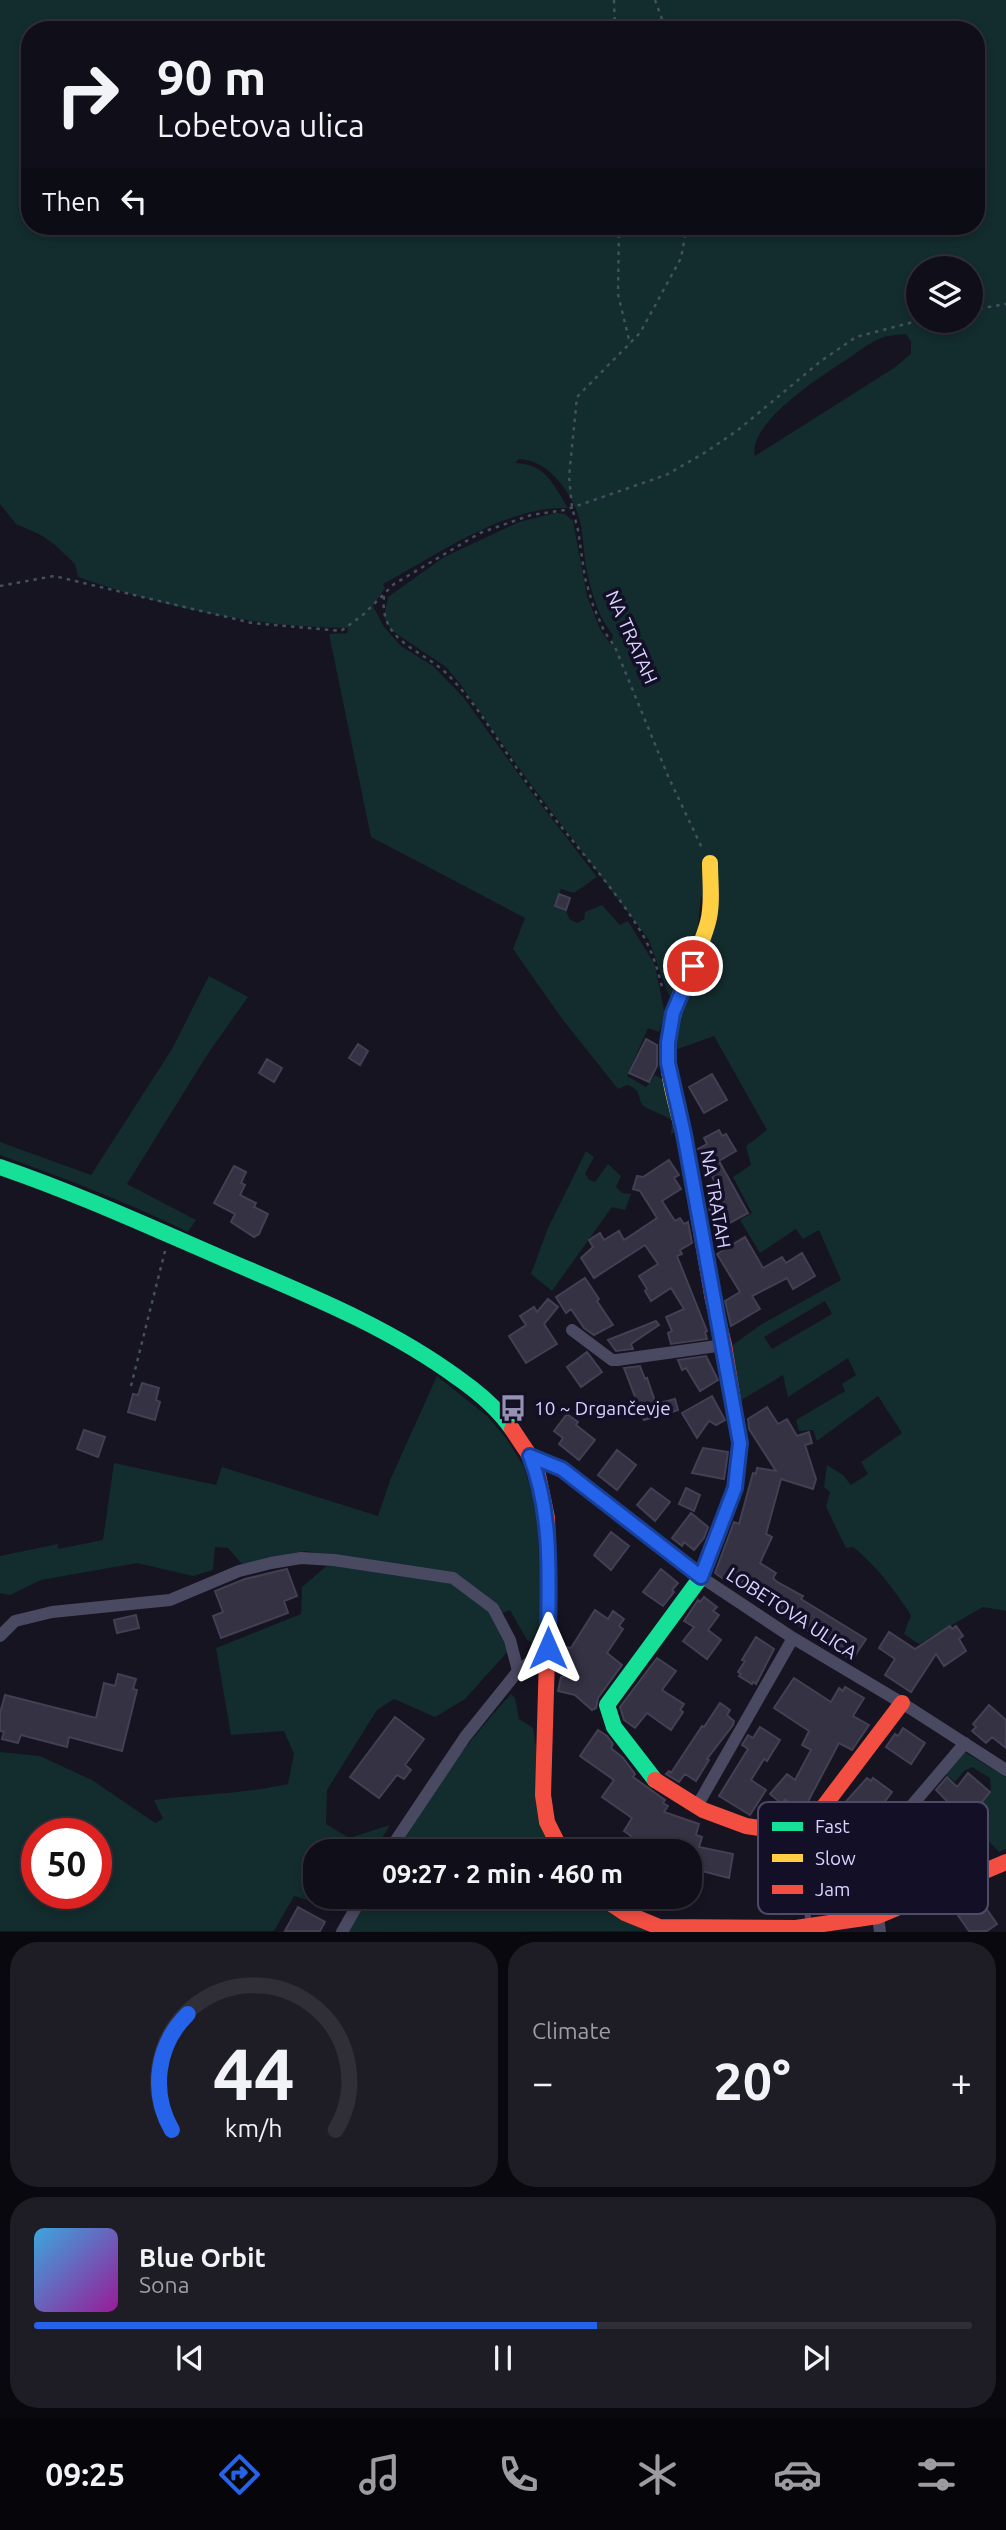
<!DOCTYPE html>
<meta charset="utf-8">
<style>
body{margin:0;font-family:Ubuntu,sans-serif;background:#1e1d26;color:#f1f3f6;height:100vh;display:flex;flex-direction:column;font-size:26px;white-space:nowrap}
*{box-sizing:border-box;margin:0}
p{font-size:23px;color:#9c9ca2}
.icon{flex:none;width:38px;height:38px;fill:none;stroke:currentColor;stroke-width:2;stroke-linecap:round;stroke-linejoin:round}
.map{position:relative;height:1932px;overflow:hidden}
.sheet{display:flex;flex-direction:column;gap:10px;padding:10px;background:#09080e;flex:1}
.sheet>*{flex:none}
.hud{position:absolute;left:21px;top:21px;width:964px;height:214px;border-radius:28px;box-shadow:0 4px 10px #0003,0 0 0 2px #302f38;background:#100f19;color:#f1f3f6;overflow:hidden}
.buttons{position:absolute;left:906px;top:256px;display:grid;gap:14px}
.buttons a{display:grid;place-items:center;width:77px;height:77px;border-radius:50%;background:#100f19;box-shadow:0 4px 10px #0003,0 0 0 2px #302f38;font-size:35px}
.speed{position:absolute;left:21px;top:1818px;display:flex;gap:14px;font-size:35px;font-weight:700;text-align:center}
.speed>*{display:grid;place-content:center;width:91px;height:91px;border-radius:50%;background:#100f19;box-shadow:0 4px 10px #0003,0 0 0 2px #302f38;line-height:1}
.speed .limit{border:10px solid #d22;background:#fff;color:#111}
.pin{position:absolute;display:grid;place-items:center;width:60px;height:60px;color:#fff;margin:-30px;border:4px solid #fff;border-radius:50%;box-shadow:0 2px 7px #0007}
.me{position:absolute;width:77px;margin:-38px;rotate:0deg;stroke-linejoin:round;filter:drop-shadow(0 0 5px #0008)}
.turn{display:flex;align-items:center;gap:24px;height:147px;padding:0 21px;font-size:32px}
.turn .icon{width:91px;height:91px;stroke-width:2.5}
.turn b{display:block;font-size:49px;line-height:60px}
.then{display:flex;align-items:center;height:66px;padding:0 21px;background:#0003;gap:14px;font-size:26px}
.big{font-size:52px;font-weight:700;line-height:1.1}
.sheet .card{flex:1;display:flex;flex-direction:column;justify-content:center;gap:10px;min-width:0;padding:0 24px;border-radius:28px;background:#1e1d26}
.sheet .dial{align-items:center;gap:0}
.dial svg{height:182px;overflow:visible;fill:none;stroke:#302f38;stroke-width:7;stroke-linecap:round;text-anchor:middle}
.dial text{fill:#f1f3f6;stroke:none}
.song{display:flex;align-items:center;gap:21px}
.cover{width:84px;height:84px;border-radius:10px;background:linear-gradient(135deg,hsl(200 70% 55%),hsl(300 70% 35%))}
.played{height:7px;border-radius:4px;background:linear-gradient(90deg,#2563eb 60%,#302f38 60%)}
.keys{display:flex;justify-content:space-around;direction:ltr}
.heat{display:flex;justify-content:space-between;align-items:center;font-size:38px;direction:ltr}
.sheet .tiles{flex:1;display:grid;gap:10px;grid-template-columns:1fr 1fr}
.card:last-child{grid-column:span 2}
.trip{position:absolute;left:303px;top:1839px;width:399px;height:70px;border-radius:28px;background:#100f19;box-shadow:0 4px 10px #0003,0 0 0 2px #302f38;font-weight:700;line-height:70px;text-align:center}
.dock{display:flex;height:112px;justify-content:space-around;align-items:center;background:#06060a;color:#9c9ca2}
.dock .icon{width:49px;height:49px}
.dock .active{color:#2563eb}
.dock b{font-size:32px;color:#f1f3f6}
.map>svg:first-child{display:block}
.green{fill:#132c2d;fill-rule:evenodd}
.building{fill:#343243;stroke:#433f54;stroke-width:2}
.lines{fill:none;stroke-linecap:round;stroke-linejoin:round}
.path{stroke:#44505f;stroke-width:2.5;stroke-dasharray:3.5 5;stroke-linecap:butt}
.lane{stroke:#4a4962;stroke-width:6}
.street{stroke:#4a4962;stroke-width:12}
.fast{stroke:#16e098;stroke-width:16}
.slow{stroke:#ffcf43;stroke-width:16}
.jam{stroke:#f24e42;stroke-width:16}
.route-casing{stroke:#184099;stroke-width:18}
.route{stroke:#2563eb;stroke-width:12}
.labels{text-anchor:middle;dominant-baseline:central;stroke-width:7;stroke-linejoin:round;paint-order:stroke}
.street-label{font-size:19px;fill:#d9d4ff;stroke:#130f26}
.poi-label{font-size:19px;fill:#d9d4ff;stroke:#130f26;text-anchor:start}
.key{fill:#130f26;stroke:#4e4a67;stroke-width:2}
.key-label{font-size:19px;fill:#d9d4ff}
</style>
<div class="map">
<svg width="1006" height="1932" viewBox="0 0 1006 1932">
<rect width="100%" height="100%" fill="#161421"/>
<path class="green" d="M0,0h1006v1611l-23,-4 -64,37 -15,-10 7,-19c-17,-25 -34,-49 -58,-68l-7,1 -20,-41 4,-15 -6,-5 3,-22 16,10 8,10 17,-11 -7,-12 41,-29 -24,-37 -61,45 -4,-11 -14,1 -3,-11 49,-29 -3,-7 14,-9 -8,-17 -60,39 -5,-22 -43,26 -9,-55 31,-22 79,-44 -22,-50 -16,9 -7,-10 -36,24 -20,-33 12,-7 -19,-36 18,-12 -5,-19 21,-16 -53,-94 -39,14 8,-47 33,-84 -15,-23 -5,49 -24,54 -5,-8 -18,-51 -123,-162 -65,-93 -15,-18 -55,-37 -7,-13 4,-20 56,-40 75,-35 36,-9 10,1 8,7 14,75 13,33 11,16 2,-10c-13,-16 -19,-35 -24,-54 -5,-18 -5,-37 -8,-55 -6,-30 -31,-66 -62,-67l-4,4c31,1 38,21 53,45 -63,-2 -131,47 -185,76l2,4 -12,18 11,21 17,19 32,20 31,32 68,95 65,84 -23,16 -13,-4 -6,15 10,2 4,13 9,4 6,-4 1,-7 17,-7 18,20 8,-4 27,44 10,50 -6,17 -11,-4 -21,48 19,11 9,-12 14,7 9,46 -7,7 1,-14c-8,-7 -19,-9 -27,-14 -10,-8 -1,-17 -18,-22l-9,4 -55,-69 -50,-71 12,-31 -154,-81 -42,-203 18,-1 1,-5c-91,0 -185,-21 -270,-51l-3,-13 -21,-20 -13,-9 -25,-11 -16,-20zM30,30h946v196h-946zM919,268h52v52h-52zM906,334l5,8v12l-17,14 -139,88c-8,-33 68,-81 91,-96 11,-7 21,-16 33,-21 8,-4 18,-4 27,-5zM825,1301l7,13 -60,35 -8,-12z
M209,976l39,21 -41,58 -80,129 69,36 -8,12c-61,-30 -124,-54 -188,-77v-13l91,33 81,-126z
M586,1151l8,6 -9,17 4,6 6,2 13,-18 13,12 -5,11 6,6 9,1 -6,16 -13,-3 -60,84 -21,-17 17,-46z
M437,1376l50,40 19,22 17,27 14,43 5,131 -6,6 -9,-5 -17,-30 -14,6 14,33 -45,50 -30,18 -41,-18 -17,11 -50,80 -1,34 23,14 41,-13 -16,26 -59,1v45h31l-7,12 -45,-13 -20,35h-274v-179l40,4 52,24 63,43 8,-4 -9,-19c44,-6 90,-6 134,-16l6,-30 -10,-23 -53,4 -15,-87 85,-34 1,-27 36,-31 -34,-5 -62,13 -14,-16 -13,-1 -2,23 -20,6 -56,-13 -96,17 -31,15 -10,-2v-37l58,-12v5l45,-9 11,-77 102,22 6,-18 156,49 13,-38zM37,1834h59v60h-59z
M511,1694l4,4 4,21 14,9 20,123 -161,1c36,-56 74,-109 119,-158z
M963,1751l43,26v72l-7,3 -35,-37 22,-7 -5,-2 10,-17 -1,-11 -18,-11 -8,4 -9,11 -12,-10z
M366,1897h221l27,19 36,15 -302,1z"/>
<path class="building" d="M559,894l11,4 -4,12 -11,-4z
M646,1039l11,6v21l-8,16 -20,-9z
M358,1044l10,7 -8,14 -11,-7z
M267,1059l15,9 -8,14 -15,-9z
M712,1074l15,26 -23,13 -15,-26z
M719,1130l3,6 4,-2 10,17 -17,10 29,52 -22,12 -4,-6 -10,5 -4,-23 9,-5 -4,-8 4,-2 -19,-37 9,-5 -3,-6z
M669,1160l10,15 -5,3 7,11 -19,12 13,20 5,-3 4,6 4,-2 4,21 -12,7 2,4 -5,2 30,75 -2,1 2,7 -36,5 -3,-11 4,-2 -6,-14 18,-8 -13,-21 -20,13 -6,-10 2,-2 -8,-13 19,-12 -13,-19 -51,33 -13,-20 12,-11 -4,-7 11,-7 4,7 15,-9 5,9 33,-22 -17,-27 -7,-2 4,-13 6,1z
M234,1166l12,6 -5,11 4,2 -5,10 16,8 -2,4 14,7 -9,20 -5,3 -23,-15 4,-8 -21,-11z
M745,1237l18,31 19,-11 4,6 16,-10 13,23 -22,13 -6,-11 -35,18 8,13 -29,17 -6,-25 15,-9 -23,-38z
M585,1278l14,21 -2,2 16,24 -19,10 -10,-7 -13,-19 -5,4 -10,-16z
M548,1299l10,8 -14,17 13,20 -31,19 -17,-27 17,-11 -6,-9 14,-9 3,5z
M656,1321l3,4 -28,19 2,5 -17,2 -8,-11z
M587,1352l15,20 -21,15 -14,-20z
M706,1356l12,24 -18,11 -14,-23 -4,2 -4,-10z
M640,1366l5,13 2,-1 9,26 19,-5 3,11 -34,10 -20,-52z
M142,1383l17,5 -3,12 4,2 -5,18 -27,-8 5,-18 5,1z
M712,1396l13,24 -9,5 -7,-4 -12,17 -15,-25z
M767,1407l11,17 9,-5 10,17 12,-4 3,11 -7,2 11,34 -3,10 -32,-10 -15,55 6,3 -12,26 16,10 -3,5 4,4 26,14 -2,3 65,40 -14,21 -118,-78 -2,3 -17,-12 19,-51 5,2 14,-51 3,1 1,-6 19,3 -27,-42 -1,-10z
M567,1414l11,8 -2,3 19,15 -16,20 -20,-16 4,-6 -9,-7z
M84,1430l21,7 -7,20 -21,-8z
M703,1448l25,4 -4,27 -32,-6z
M617,1450l19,15 -19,25 -19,-15z
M651,1488l19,14 -15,19 -18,-16z
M686,1488l14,7 -6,16 -15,-7z
M691,1513l17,14 -4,11 -10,12 -10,-8 -2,4 -10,-8z
M611,1532l18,14 -18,24 -17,-15z
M287,1569l10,27 -13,5 4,12 -67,25 -8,-22 10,-4 -8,-21 30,-12z
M661,1569l17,14 -6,7 2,2 -11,14 -20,-14z
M704,1597l13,10 -4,4 6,4 -11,15 13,10 -14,19 -24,-18 11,-14 -10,-6 14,-21 2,2z
M595,1610l13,9 5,-8 11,8 -5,7 4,3 -16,24 15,12 -24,33 -2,10 -4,2 -17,-15 -17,-4 3,-14h2l2,-30 6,1z
M136,1615l3,13 -22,5 -3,-13z
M950,1626l2,3 4,-3 7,10 -4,3 7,12 -22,15 -8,-12 -25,38 -26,-17 10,-16 -16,-11 10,-16 26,17z
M756,1637l18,12 -18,35 -3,-2 -1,2 -13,-8 2,-2 -3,-2 7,-11 -3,-1z
M657,1658l19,13 -14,19 22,14 -4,6 3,2 -12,18 -24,-17 -12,15 -11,-8 -4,-13z
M118,1674l18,5 -3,10 4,1 -15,61 -53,-14 -2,10 -46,-12 -3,8 -16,-4 2,-7 -4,-1v-18l5,-18 91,23 8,-35 11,3z
M794,1678l37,24 8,-14 4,3 2,-4 19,11 -11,18 16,9 -17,25 -13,-7 -35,66 -2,-2 -3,4 -14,-12 -3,5 -12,-10 17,-20 8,6 16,-30 -9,-5 7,-14 -35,-23z
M720,1703l10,7 -3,5 7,6 -1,4 -26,34 2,1 -13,21 -11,-7 -6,8 -13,-8 3,-3 2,2 31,-47 2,1z
M989,1705l17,15v28l-14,-11 -6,6 -14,-12 4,-4 -3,-3z
M395,1717l29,22 -19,26 6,5 -7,9 -7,-4 -18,23 -29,-21z
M760,1727l20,13 -13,21 -3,-2 -13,21 15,10 -16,25 -31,-19 29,-47 -6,-4 6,-10 5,3z
M903,1728l22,15 -14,21 -25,-17 9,-13 3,2z
M598,1730l9,6 6,8 -2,4 12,10 12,16 -2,3 32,23 -2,3 5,3 -4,6 35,12 -3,11 6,2 -3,10 34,7 -4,24 -39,-10v-16h-67l8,-16 -7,-5 8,-13 -30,-21 12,-17 -34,-24z
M968,1773l22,19 -26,32 9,18 -19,11 -12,-22 -22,10 -28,17 -4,-7 -34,15 3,7 -22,9 -5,-14 62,-37 10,-5 2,3 43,-28 -11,-11 11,-13 10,10z
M867,1778l4,3 2,-3 19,14 -15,20 -9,-7 -7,9 -5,-3 -3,5 -12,-9z
M979,1898l18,26 -10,7h-18l-12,-17z
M298,1907l27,15 -5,9h-35z"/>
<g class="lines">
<path class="path" d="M614,0l1,30
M655,0l11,30
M619,226l-1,68 12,50
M687,226l-6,32 -41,75 -63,64 -8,80 3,30 6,23 7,48 8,27 11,26 11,16 53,129 34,72
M971,310l35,-6
M0,586l54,-10 198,47 89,8 23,-17 30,-30 86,-51 51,-18 34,-5 101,-35 40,-23 32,-22 83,-69 35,-24 65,-17
M384,596c-5,45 35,52 62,77 34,33 57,78 85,115 35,48 79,93 110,144 11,18 17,38 22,59
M131,1386l34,-135"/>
<path class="lane" d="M809,1925c-5,-37 -9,-42 17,-71"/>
<path class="street" d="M572,1330l40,30h5l107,-15
M530,1456l33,13 138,108 92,61 109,65 104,67
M0,1636l15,-15 37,-9 118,-12 69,-29 32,-8 30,-5 33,2 119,18 40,30 17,32 8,31
M697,1806l96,-168
M907,1811l58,-68
M388,1852l77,-115 53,-66 30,-23
M878,1916l2,16
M342,1932l20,-35"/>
<path class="fast" d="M0,1167c76,26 148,59 222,91 81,35 164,67 236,120 20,14 40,31 54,51
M655,1780l-41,-53 -7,-22 94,-128 34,-89 3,-30"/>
<path class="slow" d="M685,1140c-7,-31 -19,-64 -17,-95 3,-44 29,-82 40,-123 5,-18 2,-40 2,-59"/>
<path class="jam" d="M685,1140l28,160 11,45 16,98 -2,15
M512,1429l18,27 8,19 9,43 2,68 -6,209 4,27 15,30
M655,1780l48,30 43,16 40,6 32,-18 84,-111
M601,1897l24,16 34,14 137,1 82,-12 128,-54"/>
</g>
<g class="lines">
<defs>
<path id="route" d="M548,1648c0,-64 6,-131 -18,-192l32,13 139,108 34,-89 5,-45 -56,-309 -16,-71v-20l5,-30 20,-47"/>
</defs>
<use href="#route" class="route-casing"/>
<use href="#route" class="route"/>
</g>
<defs>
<symbol id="bus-bare" viewBox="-9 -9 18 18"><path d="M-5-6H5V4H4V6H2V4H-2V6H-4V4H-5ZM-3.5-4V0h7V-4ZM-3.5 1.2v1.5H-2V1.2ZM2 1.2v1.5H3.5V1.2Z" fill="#9591b1" stroke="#130f26" stroke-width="2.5" paint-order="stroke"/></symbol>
</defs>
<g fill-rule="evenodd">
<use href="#bus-bare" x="494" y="1389" width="38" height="38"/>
</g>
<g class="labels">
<g class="street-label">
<text transform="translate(632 637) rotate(66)">NA TRATAH</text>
<text transform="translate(716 1199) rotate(80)">NA TRATAH</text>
<text transform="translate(792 1613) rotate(33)">LOBETOVA ULICA</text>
</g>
<g class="poi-label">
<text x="534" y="1408">10 ~ Drgančevje</text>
</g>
</g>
<rect x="758" y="1802" width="230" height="112" rx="10" class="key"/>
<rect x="772" y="1822" width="31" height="9" fill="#16e098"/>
<rect x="772" y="1854" width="31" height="8" fill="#ffcf43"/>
<rect x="772" y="1885" width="31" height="9" fill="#f24e42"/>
<g class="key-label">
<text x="815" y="1833">Fast</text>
<text x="815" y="1865">Slow</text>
<text x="815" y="1896">Jam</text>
</g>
</svg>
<div class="buttons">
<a><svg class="icon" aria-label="layers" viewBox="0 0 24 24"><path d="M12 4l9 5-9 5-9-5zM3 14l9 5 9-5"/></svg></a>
</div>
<div class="speed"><div class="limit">50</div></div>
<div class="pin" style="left:693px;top:966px;background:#d93025"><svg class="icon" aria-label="arrive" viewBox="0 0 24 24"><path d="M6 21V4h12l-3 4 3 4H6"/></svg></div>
<svg class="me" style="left:548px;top:1648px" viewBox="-20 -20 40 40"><path d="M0-17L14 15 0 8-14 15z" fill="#2563eb" stroke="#fff" stroke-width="4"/></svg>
<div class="trip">09:27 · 2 min · 460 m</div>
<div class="hud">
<div class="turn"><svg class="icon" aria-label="right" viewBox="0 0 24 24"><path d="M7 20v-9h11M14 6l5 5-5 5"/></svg><div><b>90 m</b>Lobetova ulica</div></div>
<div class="then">Then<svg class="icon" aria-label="left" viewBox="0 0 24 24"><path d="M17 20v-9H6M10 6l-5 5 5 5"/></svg></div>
</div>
</div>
<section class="sheet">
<div class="tiles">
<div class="card dial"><svg viewBox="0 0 100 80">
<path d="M14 69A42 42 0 1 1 86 69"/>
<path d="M14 69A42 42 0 0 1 21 18" stroke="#2563eb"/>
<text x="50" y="56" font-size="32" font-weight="700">44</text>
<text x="50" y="72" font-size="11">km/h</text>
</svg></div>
<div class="card"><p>Climate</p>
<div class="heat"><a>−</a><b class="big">20°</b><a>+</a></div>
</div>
<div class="card">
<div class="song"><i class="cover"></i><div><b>Blue Orbit</b><p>Sona</p></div></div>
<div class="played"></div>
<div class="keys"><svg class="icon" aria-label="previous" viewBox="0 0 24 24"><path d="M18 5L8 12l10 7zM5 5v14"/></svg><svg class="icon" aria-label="pause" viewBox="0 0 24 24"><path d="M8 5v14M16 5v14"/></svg><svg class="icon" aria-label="next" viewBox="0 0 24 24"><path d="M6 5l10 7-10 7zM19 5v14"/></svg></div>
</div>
</div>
</section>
<nav class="dock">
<b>09:25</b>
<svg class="icon active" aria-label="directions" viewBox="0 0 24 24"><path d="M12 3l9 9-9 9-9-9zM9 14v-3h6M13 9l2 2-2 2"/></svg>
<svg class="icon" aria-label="music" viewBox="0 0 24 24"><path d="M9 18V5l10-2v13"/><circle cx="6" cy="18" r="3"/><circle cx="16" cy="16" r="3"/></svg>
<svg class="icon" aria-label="phone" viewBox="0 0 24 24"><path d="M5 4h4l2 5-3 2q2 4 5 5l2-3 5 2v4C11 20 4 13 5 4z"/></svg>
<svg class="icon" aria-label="climate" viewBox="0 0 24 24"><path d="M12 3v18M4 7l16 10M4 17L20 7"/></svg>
<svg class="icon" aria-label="car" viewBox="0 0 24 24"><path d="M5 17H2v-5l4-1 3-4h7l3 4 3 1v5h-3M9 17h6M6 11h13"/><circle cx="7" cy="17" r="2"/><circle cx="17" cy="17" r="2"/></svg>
<svg class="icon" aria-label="filters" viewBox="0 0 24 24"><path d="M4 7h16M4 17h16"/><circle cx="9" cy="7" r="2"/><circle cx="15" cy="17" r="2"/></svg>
</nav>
